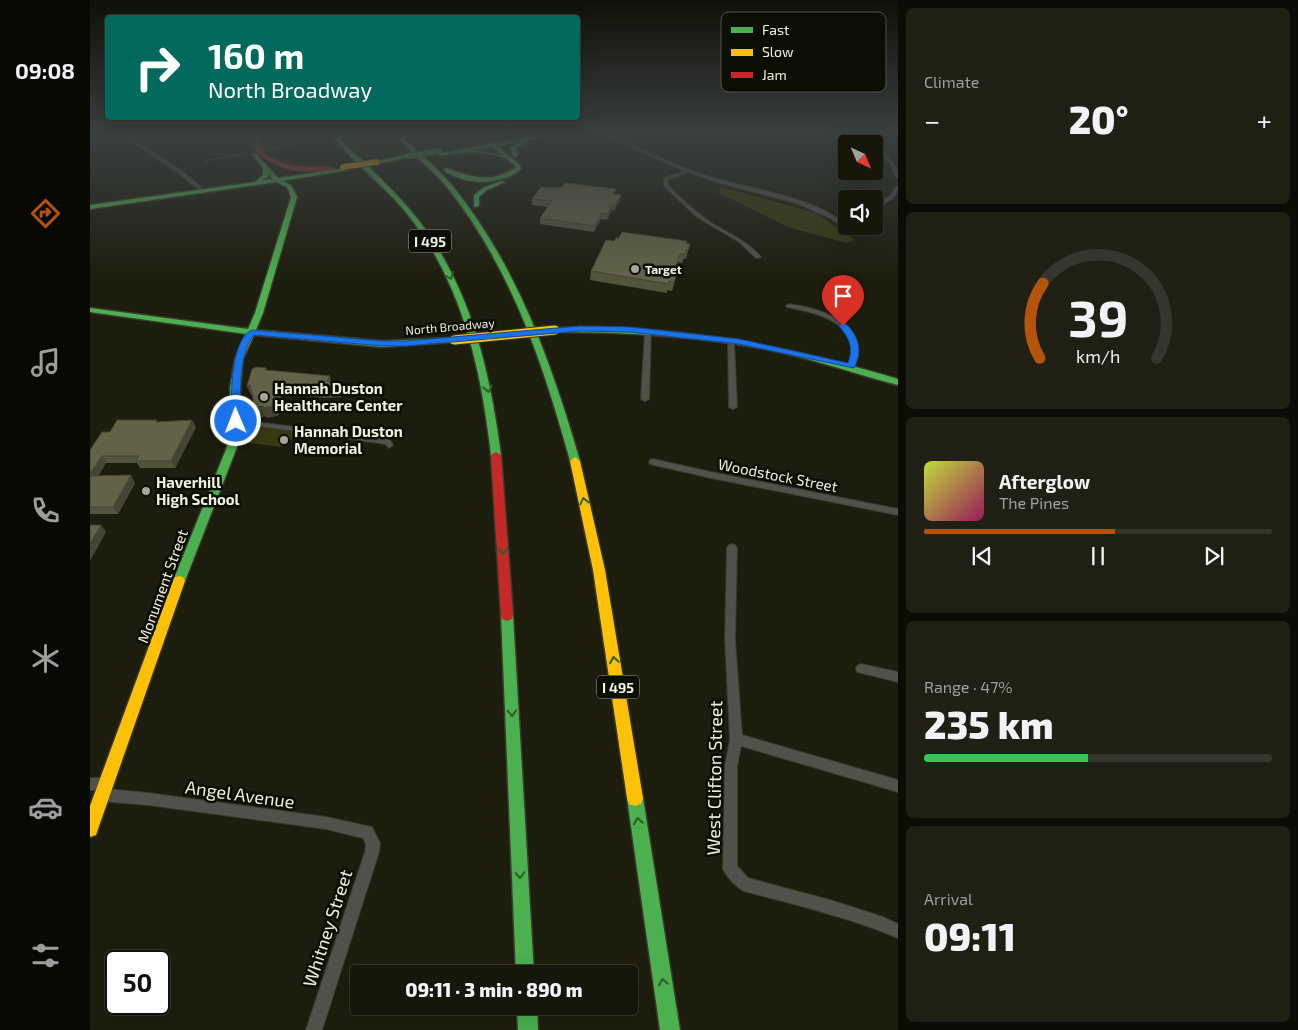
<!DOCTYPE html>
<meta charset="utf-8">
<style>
body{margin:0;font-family:"Exo 2",sans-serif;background:#1f1f13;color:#f1f3f6;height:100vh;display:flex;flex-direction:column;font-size:19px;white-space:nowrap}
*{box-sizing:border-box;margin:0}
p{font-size:16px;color:#9e9f9c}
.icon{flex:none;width:28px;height:28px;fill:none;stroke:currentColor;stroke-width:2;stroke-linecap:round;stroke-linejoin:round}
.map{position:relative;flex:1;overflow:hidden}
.details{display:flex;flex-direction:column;gap:8px;padding:8px;background:#0c0c06;width:400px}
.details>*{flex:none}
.hud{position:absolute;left:15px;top:15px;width:475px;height:105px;border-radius:5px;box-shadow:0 5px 20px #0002,0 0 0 1px #35352b;background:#00695c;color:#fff;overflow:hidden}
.needle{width:32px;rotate:136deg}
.buttons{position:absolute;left:748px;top:135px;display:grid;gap:10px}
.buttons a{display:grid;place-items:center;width:45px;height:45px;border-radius:5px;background:#16160a;box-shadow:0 5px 20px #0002,0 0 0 1px #35352b;font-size:25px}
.speed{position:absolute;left:15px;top:950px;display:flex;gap:10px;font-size:25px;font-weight:700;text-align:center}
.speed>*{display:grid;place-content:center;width:65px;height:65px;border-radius:50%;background:#16160a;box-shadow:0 5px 20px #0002,0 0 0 1px #35352b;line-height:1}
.speed .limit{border:2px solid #111;border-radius:8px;background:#fff;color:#111}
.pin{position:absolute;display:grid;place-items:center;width:42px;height:42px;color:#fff;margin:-51px -21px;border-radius:50% 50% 50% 0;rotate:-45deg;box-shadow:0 0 5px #0007}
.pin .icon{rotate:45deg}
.me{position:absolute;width:55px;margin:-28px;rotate:359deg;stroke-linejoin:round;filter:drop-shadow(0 0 4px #0008)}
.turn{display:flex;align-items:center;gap:18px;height:105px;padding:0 20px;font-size:22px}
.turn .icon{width:65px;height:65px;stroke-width:2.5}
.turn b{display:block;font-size:35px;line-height:42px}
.big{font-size:38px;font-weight:800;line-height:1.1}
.details .card{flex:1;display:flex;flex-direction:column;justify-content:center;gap:8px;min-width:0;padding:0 18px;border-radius:8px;background:#1f1f13}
.details .dial{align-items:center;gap:0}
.dial svg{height:130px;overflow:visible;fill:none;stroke:#35352b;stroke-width:7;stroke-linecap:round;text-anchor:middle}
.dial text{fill:#f1f3f6;stroke:none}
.song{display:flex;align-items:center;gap:15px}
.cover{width:60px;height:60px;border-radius:8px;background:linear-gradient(135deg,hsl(70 70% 55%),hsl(330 70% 35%))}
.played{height:5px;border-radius:2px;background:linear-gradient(90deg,#b45309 55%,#35352b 55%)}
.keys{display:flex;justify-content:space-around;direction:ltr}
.heat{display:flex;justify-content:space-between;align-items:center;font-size:28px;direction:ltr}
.charge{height:8px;border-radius:4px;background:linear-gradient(90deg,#34c759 47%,#35352b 0)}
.trip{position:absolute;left:260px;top:965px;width:288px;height:50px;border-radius:5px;background:#16160a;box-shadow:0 5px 20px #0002,0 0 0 1px #35352b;font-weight:800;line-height:50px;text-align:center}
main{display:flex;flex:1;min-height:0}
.menu{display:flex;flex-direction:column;width:90px;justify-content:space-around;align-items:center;background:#090904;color:#9e9f9c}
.menu .icon{width:35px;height:35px}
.menu .on{color:#b45309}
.menu b{font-size:22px;color:#f1f3f6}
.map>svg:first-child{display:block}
.green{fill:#383912}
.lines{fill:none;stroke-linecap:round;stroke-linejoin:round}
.stream{stroke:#585a10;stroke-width:1}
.street-casing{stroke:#39392c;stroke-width:2}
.fast-casing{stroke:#39392c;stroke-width:3}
.slow-casing{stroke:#39392c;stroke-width:3}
.jam-casing{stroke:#39392c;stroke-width:3}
.street{fill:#51514b;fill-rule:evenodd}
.fast{fill:#4caf50;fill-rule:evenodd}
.slow{fill:#ffc107;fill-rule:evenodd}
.jam{fill:#c62828;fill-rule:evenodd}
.fast-bridge-casing{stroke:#39392c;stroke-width:7;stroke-linecap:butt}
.slow-bridge-far1-casing{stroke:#39392c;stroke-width:7;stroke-linecap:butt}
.slow-bridge-casing{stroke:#39392c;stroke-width:11;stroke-linecap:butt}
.fast-bridge{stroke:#4caf50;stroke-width:5.5}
.slow-bridge-far1{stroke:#ffc107;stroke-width:5.5}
.slow-bridge{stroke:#ffc107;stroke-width:9}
.wall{fill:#53543e}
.shaded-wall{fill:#444532}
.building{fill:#616248;stroke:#444532}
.oneway{stroke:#2c5e2a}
.route{fill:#1a73e8;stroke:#114b97}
.poi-dot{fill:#a6a796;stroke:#0c0d03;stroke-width:2}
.labels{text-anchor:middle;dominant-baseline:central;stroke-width:5;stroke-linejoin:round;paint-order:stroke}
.far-poi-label{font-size:12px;font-weight:bold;fill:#eff1df;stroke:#0c0d03;text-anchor:start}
.far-street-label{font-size:12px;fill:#eff1df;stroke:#0c0d03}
.shield{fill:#0c0d03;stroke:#abad9d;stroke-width:1}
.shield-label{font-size:14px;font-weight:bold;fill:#eff1df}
.poi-label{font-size:15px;font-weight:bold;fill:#eff1df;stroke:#0c0d03;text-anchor:start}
.street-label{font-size:15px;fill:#eff1df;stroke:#0c0d03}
.near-street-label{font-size:18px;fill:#eff1df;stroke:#0c0d03}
.key{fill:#0c0d03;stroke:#505145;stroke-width:1}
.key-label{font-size:14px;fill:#eff1df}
</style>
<main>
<nav class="menu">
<b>09:08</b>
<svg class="icon on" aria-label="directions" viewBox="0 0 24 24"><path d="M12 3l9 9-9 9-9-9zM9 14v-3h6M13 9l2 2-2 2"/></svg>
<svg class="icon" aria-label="music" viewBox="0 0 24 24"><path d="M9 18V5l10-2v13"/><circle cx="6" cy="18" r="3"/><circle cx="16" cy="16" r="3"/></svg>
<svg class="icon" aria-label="phone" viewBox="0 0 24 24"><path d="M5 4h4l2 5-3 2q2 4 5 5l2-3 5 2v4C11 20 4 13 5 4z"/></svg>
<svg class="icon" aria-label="climate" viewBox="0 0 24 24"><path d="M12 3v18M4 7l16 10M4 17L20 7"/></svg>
<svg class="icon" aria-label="car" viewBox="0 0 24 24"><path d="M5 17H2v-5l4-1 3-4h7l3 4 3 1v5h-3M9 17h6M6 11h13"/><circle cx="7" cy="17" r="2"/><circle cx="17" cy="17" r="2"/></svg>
<svg class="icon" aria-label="filters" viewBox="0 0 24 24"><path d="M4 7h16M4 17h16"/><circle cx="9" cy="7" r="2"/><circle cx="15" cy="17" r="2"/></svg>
</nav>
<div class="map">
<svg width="808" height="1030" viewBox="0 0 808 1030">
<rect width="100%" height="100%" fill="#1d1d0d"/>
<path class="green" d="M631,187l95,26 39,27 -8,3 -56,-15 -72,-35z
M159,424l52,8 -20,15 -38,-5 4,-17z"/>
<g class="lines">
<path class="stream" d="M173,150l58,-11
M115,161l41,-8"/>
<defs>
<path id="street" d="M31,135h4l56,35 25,21 -4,1 -25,-20z
M514,135h5c32,14 62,29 95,40 38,13 116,22 142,51l-4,1 -12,-9 -34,-15 -77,-20 -31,-11 -20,8v5c13,14 28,28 45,39 17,10 34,17 48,33l-5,1 -17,-16 -42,-25 -33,-31v-8l20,-7z
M773,135h4l5,9h-4z
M784,146c12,7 24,17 24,32l-2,-1 -6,-14 -16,-14z
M806,187h2c0,11 -15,18 -24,21v-3l17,-10z
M699,304c34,5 83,20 64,63l-2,1 -3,-2c1,-5 4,-10 4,-16 -1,-31 -41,-38 -65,-43l-1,-1z
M558,329l3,2 -2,68 -4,2 -4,-2 4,-68z
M641,338l3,2 3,67 -4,2 -4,-2 -1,-67z
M143,419l154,20 3,1 3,5 -4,3 -4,-4 -149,-21 -4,-2z
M563,459l58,13 187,37v6l-187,-37 -61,-14 -1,-2 1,-2z
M642,544l3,1 2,3 -2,92 7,95 156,45v12l-157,-46 -4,20v100l11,12 82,22 53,17 15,7v14c-50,-21 -102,-33 -154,-47 -8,-4 -17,-14 -21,-22l2,-103 5,-27 -5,-99 2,-92 2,-3z
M771,664l37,8v10l-41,-10 -1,-3 1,-3z
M0,778h15l4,2 2,4 -2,4 -2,1 41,4 178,24 46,10 8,16 -1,9 -57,178h-16l59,-178 1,-8 -3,-6 -37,-9 -178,-24 -47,-4 -4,-2 -2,-4 3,-5h-8z"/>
<path id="fast" d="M241,135h5c27,27 56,52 80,82 54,68 74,153 85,238l-1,2h-8l-1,-2c-10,-87 -29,-174 -86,-244 -23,-27 -52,-49 -74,-76z
M306,135h5c18,18 38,34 54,54 63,79 97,176 125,272l-1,2 -4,2 -5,-4c-26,-95 -58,-190 -119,-269 -16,-21 -39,-37 -55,-57z
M454,135h10l-25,5 -12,8 1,7 -3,2 -3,-2 -1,-8 9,-5 -23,4 23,19 1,4c-21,18 -56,16 -78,1l3,-2c25,9 45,16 69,0v-2c-2,-2 -6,-6 -9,-7 -17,-9 -48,-7 -66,-3l-3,-2 52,-10 2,-2 3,1zM402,147l10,8 -31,-5z
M162,154h4l22,24 68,-10 3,2 -67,11 9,4 6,12 -34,116 -7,17 126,11 72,-3 4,2 -4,2 -72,5 -128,-12 -11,24 -3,29 1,37 -4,22 -52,134 -2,4 -4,1 -4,-1 -2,-4 54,-134 4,-22 -1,-37 5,-29 11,-25 -156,-22v-4l158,21 7,-16 36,-116 -4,-10 -11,-5 -186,27v-4l165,-23 8,-7v-7zM178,174l5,5 -11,1 6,-3z
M318,154l2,3 -33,7 -3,-2z
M410,181l5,1 -18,8 -8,7v9l-5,1v-12l9,-7z
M510,327c107,4 196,21 298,52v6c-43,-11 -84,-26 -128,-35 -71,-14 -143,-18 -215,-18l-4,-2 4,-2z
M417,609l5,2 1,4 21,359h-18l-15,-359 1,-4z
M545,790l6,2 2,6 37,232h-20l-33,-232 2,-6z
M427,1006h20l1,24h-20z"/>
<path id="slow" d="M485,457l5,4 25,109 38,228 -2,6 -6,2 -6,-2 -2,-6 -34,-228 -23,-109z
M89,576l4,1 2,4 -87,248 -2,6 -6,2v-31l83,-225 2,-4z"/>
<path id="jam" d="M172,135h5l-8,6 -1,4c17,24 47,23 74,22l3,2 -3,2c-30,1 -61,1 -80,-26l3,-6z
M406,452l5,3 12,160 -1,4 -5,2 -5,-2 -1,-4 -10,-160z"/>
</defs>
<use href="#street" class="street-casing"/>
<use href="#fast" class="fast-casing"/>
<use href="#slow" class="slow-casing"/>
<use href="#jam" class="jam-casing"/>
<use href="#street" class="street"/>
<use href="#fast" class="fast"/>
<use href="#slow" class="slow"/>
<use href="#jam" class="jam"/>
<defs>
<path id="fast-bridge" d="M318,156l31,-5"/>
<path id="slow-bridge-far1" d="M253,167l34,-5"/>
<path id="slow-bridge" d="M364,340l101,-10"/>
</defs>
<use href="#fast-bridge" class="fast-bridge-casing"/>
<use href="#slow-bridge-far1" class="slow-bridge-far1-casing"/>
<use href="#slow-bridge" class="slow-bridge-casing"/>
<use href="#fast-bridge" class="fast-bridge"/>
<use href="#slow-bridge-far1" class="slow-bridge-far1"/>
<use href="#slow-bridge" class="slow-bridge"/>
</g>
<path class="wall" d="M471,188l55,1 -1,5 5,6 -6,11 -2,-1 -5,10 -6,-1 -7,13 -54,-8v-6l8,-11 -16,-2v-6z
M529,238l71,6 -4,15 -2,-1 -2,5 -4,-1 -4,13 2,1 -4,15 -5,-1v3l-77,-13 1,-9 23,-30z
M176,368l1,2 63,6 1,6 8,1 2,10v4l-16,1 -44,-5 3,13 -7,3 2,6 -12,3 -1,-2 -7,2 -7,-23h-1l-4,-9z
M68,422l38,5 -21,41h-35l-3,-5h-31l-8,13 37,7 -17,31h-28v-64l20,-18z"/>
<path class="shaded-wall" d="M531,195l-1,5 -6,11 1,-6z
M523,204l-1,6 -5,10v-6z
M512,213l-1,6 -7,13 1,-6z
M249,383l2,10v4l-3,-9z
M188,384l6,22 -7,3 2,6 -12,3 -1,-2 -7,2 -4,-10z
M160,385l3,9 -2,1 -4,-9z
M102,420l4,7 -21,41 -4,-7z
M12,456l4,7 -12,20 -4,-5v-4z
M41,475l4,8 -17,31 -5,-7z
M11,525l5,7 -16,29v-17z"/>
<path class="building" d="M475,183l51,6 -3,5 8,1 -6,10 -2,-1 -6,10 -5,-1 -7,13 -55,-8 12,-17 -20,-2 9,-12 20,1z
M532,232l65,9 -1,2 4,1 -2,6h-2l-1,4h-5l-7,21 3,1 -2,6 -5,-1v3l-78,-13 15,-31 8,1 2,-3h3z
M166,367l10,1 -1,2 65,6 -3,5 12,2 -1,5h-15l-45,-4 3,13 -7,2 2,6 -12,3 -1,-2 -8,2 -5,-23 -3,1 5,-17z
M27,420h40l-1,2 36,-2 -21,41h-35l3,-5h-37l-12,18v-24l12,-18h8z
M41,475l-18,32h-23v-31z
M0,525h11l-11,19z"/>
<defs><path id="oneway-chevron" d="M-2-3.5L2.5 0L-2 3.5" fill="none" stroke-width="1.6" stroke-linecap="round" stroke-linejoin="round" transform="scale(1.25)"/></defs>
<g class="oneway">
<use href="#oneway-chevron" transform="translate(360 276) rotate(64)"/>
<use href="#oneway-chevron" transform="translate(398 389) rotate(78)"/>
<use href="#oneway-chevron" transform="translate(494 501) rotate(-103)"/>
<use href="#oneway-chevron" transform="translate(413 551) rotate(87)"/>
<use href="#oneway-chevron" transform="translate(524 660) rotate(-99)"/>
<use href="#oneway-chevron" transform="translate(422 713) rotate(87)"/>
<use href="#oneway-chevron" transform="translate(548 821) rotate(-99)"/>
<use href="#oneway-chevron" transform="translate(430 875) rotate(88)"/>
<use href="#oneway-chevron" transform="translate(573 982) rotate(-99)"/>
</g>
<linearGradient id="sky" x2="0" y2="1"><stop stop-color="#101007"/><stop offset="0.48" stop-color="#3a4040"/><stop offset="1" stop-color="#3a4040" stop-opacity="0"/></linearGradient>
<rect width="808" height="279" fill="url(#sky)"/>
<path class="route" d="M750,324h6c13,13 17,27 8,44l-115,-24 -110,-12 -49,-1 -174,15h-23l-129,-11c-17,21 -13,60 -13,86l-5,3 -5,-3c0,-21 -1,-82 21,-91l131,11h23l174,-15 49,1 110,12 109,24c6,-16 1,-25 -9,-37z"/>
<g class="poi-dot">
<circle cx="545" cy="269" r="5"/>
<circle cx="174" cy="397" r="5"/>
<circle cx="194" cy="440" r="5"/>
<circle cx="56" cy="491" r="5"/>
</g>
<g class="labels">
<g class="far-poi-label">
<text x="555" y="269">Target</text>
</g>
<g class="far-street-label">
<text transform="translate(360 326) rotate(-5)">North Broadway</text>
</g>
<g class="shield">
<rect x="319" y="229.5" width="42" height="23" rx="4"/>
<rect x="507" y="675.5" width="42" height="23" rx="4"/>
</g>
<g class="shield-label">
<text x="340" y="241">I 495</text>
<text x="528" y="687">I 495</text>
</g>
<g class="poi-label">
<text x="184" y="388">Hannah Duston<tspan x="184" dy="17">Healthcare Center</tspan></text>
<text x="204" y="431">Hannah Duston<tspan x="204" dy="17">Memorial</tspan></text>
<text x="66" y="482">Haverhill<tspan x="66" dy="17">High School</tspan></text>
</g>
<g class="street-label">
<text transform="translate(688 475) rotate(11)">Woodstock Street</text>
<text transform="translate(72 586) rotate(-70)">Monument Street</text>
</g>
<g class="near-street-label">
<text transform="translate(624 778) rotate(-89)">West Clifton Street</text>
<text transform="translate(150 794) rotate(8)">Angel Avenue</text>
<text transform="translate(237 928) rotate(-72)">Whitney Street</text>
</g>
</g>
<rect x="631" y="12" width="165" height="80" rx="8" class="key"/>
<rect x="641" y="27" width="22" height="6" fill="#4caf50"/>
<rect x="641" y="49" width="22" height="7" fill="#ffc107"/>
<rect x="641" y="72" width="22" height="6" fill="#c62828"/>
<g class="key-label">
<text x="672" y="35">Fast</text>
<text x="672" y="57">Slow</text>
<text x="672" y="80">Jam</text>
</g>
</svg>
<div class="buttons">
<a><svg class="needle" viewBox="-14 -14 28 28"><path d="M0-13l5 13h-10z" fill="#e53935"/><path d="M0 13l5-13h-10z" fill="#9e9f9c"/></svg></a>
<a><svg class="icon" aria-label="sound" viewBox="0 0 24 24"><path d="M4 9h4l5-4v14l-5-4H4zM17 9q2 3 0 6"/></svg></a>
</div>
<div class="speed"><div class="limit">50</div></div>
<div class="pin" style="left:753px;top:326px;background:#d93025"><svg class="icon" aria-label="arrive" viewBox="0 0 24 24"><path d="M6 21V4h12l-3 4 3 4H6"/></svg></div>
<svg class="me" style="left:146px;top:421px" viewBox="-20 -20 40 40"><circle r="17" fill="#1a73e8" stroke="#fff" stroke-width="3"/><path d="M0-11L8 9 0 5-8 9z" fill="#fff"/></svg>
<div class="trip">09:11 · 3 min · 890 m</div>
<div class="hud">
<div class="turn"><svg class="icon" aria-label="right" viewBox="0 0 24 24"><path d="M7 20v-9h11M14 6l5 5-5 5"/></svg><div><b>160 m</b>North Broadway</div></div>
</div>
</div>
<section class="details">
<div class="card"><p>Climate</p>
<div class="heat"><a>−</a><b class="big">20°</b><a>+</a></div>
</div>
<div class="card dial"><svg viewBox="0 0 100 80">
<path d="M14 69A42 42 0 1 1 86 69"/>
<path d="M14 69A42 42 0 0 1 16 23" stroke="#b45309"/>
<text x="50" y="56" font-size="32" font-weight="700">39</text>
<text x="50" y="72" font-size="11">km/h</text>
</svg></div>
<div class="card">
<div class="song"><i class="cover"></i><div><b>Afterglow</b><p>The Pines</p></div></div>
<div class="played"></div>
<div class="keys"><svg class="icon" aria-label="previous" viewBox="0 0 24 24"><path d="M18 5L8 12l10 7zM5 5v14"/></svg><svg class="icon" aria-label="pause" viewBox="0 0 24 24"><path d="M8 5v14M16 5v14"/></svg><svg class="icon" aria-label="next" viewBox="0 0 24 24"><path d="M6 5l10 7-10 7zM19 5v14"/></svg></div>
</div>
<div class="card"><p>Range · 47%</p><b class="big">235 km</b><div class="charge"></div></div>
<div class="card"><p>Arrival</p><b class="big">09:11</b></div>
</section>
</main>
